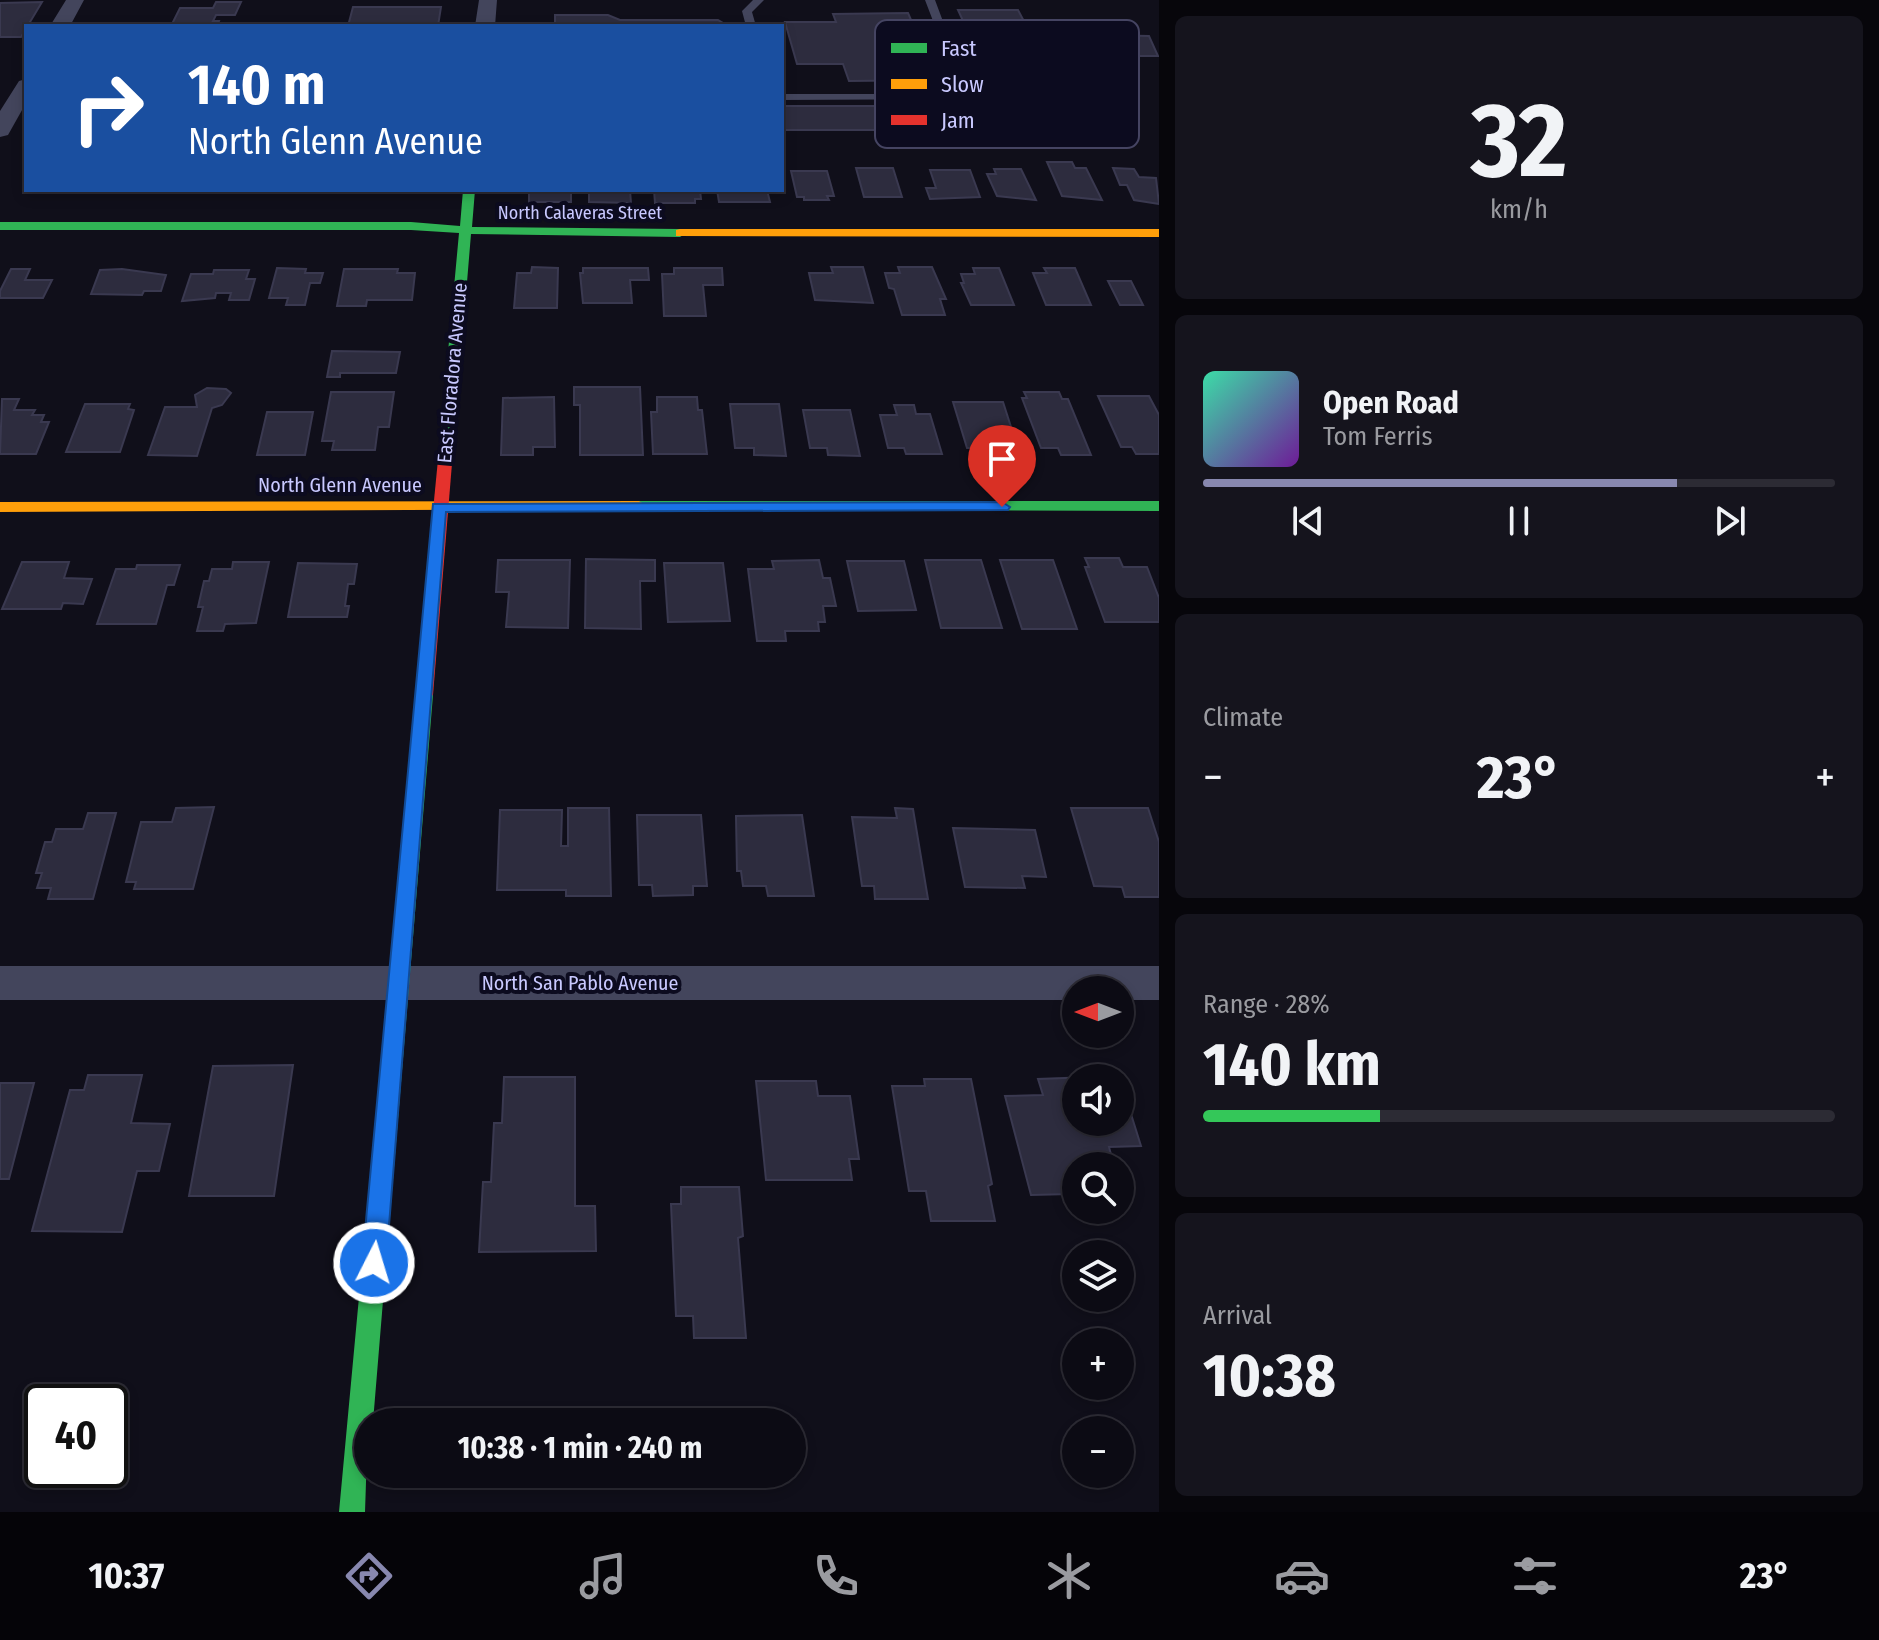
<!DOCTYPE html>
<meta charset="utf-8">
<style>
body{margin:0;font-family:"Fira Sans Condensed",sans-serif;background:#15141d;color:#f1f3f6;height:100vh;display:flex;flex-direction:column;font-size:30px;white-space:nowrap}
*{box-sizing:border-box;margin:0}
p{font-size:26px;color:#9a9ba0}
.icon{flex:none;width:44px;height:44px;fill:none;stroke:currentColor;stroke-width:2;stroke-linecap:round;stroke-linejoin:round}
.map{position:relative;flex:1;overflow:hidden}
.side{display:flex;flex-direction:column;gap:16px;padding:16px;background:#07060b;width:720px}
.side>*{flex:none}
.hud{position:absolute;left:24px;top:24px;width:760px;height:168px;border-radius:0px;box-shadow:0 4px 12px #0003,0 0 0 2px #2c2b34;background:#1a4fa0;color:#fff;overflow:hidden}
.needle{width:52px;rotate:270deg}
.controls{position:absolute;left:1062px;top:976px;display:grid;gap:16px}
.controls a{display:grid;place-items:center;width:72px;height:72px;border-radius:50%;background:#0c0b14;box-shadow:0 4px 12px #0003,0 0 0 2px #2c2b34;font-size:40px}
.speed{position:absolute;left:24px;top:1384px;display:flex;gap:16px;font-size:40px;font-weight:700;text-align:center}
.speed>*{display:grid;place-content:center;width:104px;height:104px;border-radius:50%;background:#0c0b14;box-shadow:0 4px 12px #0003,0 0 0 2px #2c2b34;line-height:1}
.speed .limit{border:4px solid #111;border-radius:12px;background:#fff;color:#111}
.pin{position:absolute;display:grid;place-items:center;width:68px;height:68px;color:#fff;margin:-82px -34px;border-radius:50% 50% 50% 0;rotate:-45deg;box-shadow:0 0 8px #0007}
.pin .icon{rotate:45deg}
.me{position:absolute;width:88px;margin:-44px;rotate:5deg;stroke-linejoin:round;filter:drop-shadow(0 0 6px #0008)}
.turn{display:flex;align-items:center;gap:28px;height:168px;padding:0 32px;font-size:36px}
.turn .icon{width:104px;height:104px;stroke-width:2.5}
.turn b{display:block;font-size:56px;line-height:68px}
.big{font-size:60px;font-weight:700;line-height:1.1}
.side .tile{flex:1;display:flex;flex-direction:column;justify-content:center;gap:12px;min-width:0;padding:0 28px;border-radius:12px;background:#15141d}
.side .dial{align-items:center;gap:0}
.dial b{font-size:104px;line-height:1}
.song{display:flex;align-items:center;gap:24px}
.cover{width:96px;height:96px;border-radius:12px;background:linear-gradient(135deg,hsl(160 70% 55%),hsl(280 70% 35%))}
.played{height:8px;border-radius:4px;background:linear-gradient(90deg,#8888af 75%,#2c2b34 75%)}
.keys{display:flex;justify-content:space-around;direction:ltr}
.heat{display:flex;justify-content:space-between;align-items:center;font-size:44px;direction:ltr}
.charge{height:12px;border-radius:6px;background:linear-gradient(90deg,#34c759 28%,#2c2b34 0)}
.trip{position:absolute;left:354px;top:1408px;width:452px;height:80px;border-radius:40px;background:#0c0b14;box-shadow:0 4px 12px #0003,0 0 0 2px #2c2b34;font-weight:700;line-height:80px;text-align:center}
.menu{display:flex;height:128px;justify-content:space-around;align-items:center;background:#050408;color:#9a9ba0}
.menu .icon{width:56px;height:56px}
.menu .selected{color:#8888af}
.menu b{font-size:36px;color:#f1f3f6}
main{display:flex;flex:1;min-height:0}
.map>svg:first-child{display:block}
.building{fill:#2d2c3e;stroke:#3a3950;stroke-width:2}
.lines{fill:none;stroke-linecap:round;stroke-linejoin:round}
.lane{fill:#43455c;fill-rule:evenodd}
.street{fill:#43455c;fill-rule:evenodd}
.fast{fill:#30b455;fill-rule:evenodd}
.slow{fill:#ff9f0a;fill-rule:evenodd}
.jam{fill:#e5322d;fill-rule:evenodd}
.route{fill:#1a73e8;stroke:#114b97;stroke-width:2}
.labels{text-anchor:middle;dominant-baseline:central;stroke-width:8;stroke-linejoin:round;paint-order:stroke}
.far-street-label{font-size:18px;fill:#c9c9ff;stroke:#0c0b1f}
.street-label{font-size:20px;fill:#c9c9ff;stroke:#0c0b1f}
.key{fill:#0c0b1f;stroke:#454462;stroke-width:2}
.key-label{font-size:22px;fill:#c9c9ff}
</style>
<main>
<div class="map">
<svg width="1159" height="1512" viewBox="0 0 1159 1512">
<rect width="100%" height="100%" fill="#100f1a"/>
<path class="building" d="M42,2l-21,35h-21v-34z
M216,2h25l-6,13h-19l-3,6h6l-2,5h-46l9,-18h33z
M353,7h88l-3,19h-90z
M958,10h60l26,49h-10l11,20h-48l-9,-19h-7z
M908,13l29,67 -88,1 -6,-17h-46l-12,-42h51l-3,-8z
M555,15h53l12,5h98l10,6h-173z
M1098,35l51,1 9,20h-19l-4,-6h-28z
M782,106h270l12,24h-282z
M1047,162h25l3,6h11l16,32 -40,-4z
M856,168h37l9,29h-38z
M1113,168l21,1 5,8 17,1 3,26 -25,-4 -7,-15h-7z
M994,169h27l15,31 -39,-4 -10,-22h9z
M930,170h40l10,27 -50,2 -4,-11h10z
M791,171h36l7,25h-7l2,4h-25v-3h-7z
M529,190h42v12h-42z
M589,190h41l1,13 -42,-1z
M654,190h46l1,9h-6v4h-40z
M717,190h50l3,12h-51z
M532,267l26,1 -1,40h-43l3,-35h14z
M831,267h32l10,36 -58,-3 -6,-27h24z
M898,267h34l14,32h-6l5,16h-43l-8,-26 -5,-1 -4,-15h15z
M277,268l29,1 -1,4h18l-3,10h-10l-5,22h-19l2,-7h-19z
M583,268h65l1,12h-19l2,23h-49l-3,-30h3z
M674,268h48l1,17h-20l3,31h-42l-2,-42h12z
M973,268h26l15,37h-43l-10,-22h3l-3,-9h14z
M1044,268h31l16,37h-45l-13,-32h14z
M11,269h19l-5,11h27l-9,18h-43v-7z
M122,269l44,6 -5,16h-17l-2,4 -51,-1 9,-24z
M344,269h54l-1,4h18l-3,27h-45l-1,6h-29z
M214,270h35l-3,9h9l-6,21h-20l2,-7h-15l-1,5 -33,3 9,-27h22z
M1108,281h23l12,24h-23z
M332,351l68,1 -4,21h-56v4h-13z
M574,387h66l3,68h-63v-50h-6z
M207,388l19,1 5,4 -9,12 -10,3 -15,48 -49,-1 17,-48h32l-2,-12z
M331,392h63l-5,35h-11l-3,23h-43l2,-9h-12z
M1024,392h35l3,7h6l23,56h-30l-3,-7h-17l-19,-50h5z
M1098,396h51l10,19v39h-23l-4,-7h-11z
M554,397l1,50h-22v8h-32l2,-57z
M657,397h40l1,13h4l5,44h-54l-2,-42h6z
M2,399h17l-5,11h21l-3,5h12l-3,7h8l-13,32h-36z
M953,402h50l17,53h-33l-2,-7h-18z
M85,404h45l-2,5 6,1 -14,42h-54z
M730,404h49l7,52 -32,-1v-7h-19z
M894,405h20l2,9h14l12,40h-36l-2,-6h-16l-8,-33h17z
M803,410h47l10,46 -32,-1 -1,-7h-17z
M267,412h46l-8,43h-48z
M1085,558h34l4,9h24l12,31v24h-54l-20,-55h4z
M586,559l69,1v21h-15l1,48 -56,-1z
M498,560h72l-2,68 -62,-1 3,-35h-13z
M819,560l4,18h7l6,28h-13l2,16h-7l1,9h-34l1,10h-29l-9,-72h26l-2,-8z
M925,560h56l21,68h-61z
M1000,560h53l24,69h-55z
M847,561h57l12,49 -58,1z
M22,562h47l-5,16 28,1 -9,25 -20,-1 -2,6h-59z
M233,562h36l-13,61 -31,1 -2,7h-26l6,-24h-5l6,-26h5l3,-12h20z
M298,563l59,1 -3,20h-6l-3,22h4l-2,11h-59z
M664,563h59l7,58 -62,1z
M137,565h43l-6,20h-7l-11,39h-59l19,-55h20z
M214,807l-21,82h-59l2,-7h-10l15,-60h31l4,-14z
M568,808h41l2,88h-45v-6h-69l3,-80h62l-1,36h7z
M895,808l18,1 15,90h-53l-1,-13h-12l-10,-69 45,1z
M1071,808h77l11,34v55h-34l-3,-10 -28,-1z
M88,813h28l-23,86h-45l3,-11h-14l5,-15h-6l9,-31h7l4,-13h27z
M637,815h64l6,71h-14v9l-40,1 -1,-11h-13z
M802,815l12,81h-46l-2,-10h-23l-2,-15h-4l-1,-55z
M953,828l82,2 11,47 -24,-1 3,12 -60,-1z
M293,1065l-19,131h-85l24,-130z
M88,1075h54l-11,48 39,1 -11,47h-22l-15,61 -90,-1 38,-141h14z
M1119,1076l-43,2v44h44v-43l21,67 -32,1 5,19h-38v35h-3l-2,-7 -40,1 -26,-99 38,-1 -5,-16z
M504,1077h71v129h20l1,45 -117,1 4,-70h8l3,-59h8z
M924,1079h47l21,105 -4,2 7,35h-64l-5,-30h-17l-17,-105h33z
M756,1081h60l2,15h32l9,63h-10l3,21h-86z
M0,1083h34l-25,96h-9z
M681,1187h58l4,49 -5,2 8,100h-52l-1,-22h-17l-5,-112h10z"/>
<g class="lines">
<path class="lane" d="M753,0h11l-12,12 4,14h-10l-4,-15z
M925,0h10l37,99 -190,1v-6h179z"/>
<path class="street" d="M66,0h18l-14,26h-20z
M479,0h18l-2,26h-20z
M26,79v24l-18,32 -8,2v-26l19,-30z
M0,966h1159v34h-39v-10h-44v10h-1076z"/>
<path class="fast" d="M463,190h12l-3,37 208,2 6,4 -6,4 -209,-3 -17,205 -7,4 -7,-4 19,-206 -48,-3h-411v-8h411l49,4z
M639,501h520v10l-525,-2 -3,-3z
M424,689l9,6 -60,727h-5l-3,90h-26l76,-817z"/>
<path class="slow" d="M680,229h479v8l-483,-1v-6z
M639,501l8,5 -3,3 -644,3v-10z"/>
<path class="jam" d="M447,435l7,4 -21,256 -9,6 -9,-6 25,-256z"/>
</g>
<path class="route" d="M1002,502l8,5 -2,3 -562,2 -60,751 -3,8 -9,4 -8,-4 -4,-8 71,-759z"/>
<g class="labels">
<g class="far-street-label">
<text x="580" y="213">North Calaveras Street</text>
</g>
<g class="street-label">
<text transform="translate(452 373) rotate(-85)">East Floradora Avenue</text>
<text x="340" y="485">North Glenn Avenue</text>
<text x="580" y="983">North San Pablo Avenue</text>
</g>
</g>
<rect x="875" y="20" width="264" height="128" rx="12" class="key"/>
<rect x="891" y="43" width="36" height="10" fill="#30b455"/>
<rect x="891" y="79" width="36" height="10" fill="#ff9f0a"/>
<rect x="891" y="115" width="36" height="10" fill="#e5322d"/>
<g class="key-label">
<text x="941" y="56">Fast</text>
<text x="941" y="92">Slow</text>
<text x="941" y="128">Jam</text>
</g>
</svg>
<div class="controls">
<a><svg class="needle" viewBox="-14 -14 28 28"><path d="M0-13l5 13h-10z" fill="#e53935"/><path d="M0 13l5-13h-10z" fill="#9a9ba0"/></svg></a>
<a><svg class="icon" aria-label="sound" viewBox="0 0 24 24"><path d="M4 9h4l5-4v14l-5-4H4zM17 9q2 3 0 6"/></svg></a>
<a><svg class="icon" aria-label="search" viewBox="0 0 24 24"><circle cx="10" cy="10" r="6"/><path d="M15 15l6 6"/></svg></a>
<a><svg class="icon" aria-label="layers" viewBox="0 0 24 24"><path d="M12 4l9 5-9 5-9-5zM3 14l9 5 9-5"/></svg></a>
<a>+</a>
<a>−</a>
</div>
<div class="speed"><div class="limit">40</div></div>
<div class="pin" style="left:1002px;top:507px;background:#d93025"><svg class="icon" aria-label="arrive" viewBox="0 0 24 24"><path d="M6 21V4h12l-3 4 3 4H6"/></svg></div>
<svg class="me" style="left:374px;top:1263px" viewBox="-20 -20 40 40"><circle r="17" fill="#1a73e8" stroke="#fff" stroke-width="3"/><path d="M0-11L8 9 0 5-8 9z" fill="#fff"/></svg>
<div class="trip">10:38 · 1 min · 240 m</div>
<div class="hud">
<div class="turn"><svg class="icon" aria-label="right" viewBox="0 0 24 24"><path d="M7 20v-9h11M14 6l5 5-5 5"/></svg><div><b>140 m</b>North Glenn Avenue</div></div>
</div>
</div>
<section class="side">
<div class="tile dial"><b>32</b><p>km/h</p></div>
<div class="tile">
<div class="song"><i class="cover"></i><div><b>Open Road</b><p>Tom Ferris</p></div></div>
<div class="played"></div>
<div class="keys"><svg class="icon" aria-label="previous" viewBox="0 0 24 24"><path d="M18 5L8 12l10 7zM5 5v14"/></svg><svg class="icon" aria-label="pause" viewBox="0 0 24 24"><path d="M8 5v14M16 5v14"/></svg><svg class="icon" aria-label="next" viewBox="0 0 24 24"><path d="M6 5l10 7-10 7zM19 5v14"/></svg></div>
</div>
<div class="tile"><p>Climate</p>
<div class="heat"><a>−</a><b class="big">23°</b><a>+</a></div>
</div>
<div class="tile"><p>Range · 28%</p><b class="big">140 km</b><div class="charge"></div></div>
<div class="tile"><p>Arrival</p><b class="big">10:38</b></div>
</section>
</main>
<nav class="menu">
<b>10:37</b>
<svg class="icon selected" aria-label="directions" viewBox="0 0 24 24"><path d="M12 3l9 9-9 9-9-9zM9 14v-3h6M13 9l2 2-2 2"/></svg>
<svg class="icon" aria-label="music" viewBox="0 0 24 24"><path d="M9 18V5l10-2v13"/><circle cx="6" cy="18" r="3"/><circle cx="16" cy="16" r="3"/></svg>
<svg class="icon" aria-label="phone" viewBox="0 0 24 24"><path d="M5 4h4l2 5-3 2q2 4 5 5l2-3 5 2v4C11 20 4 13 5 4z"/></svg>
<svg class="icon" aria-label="climate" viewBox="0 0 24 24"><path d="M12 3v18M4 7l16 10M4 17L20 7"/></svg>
<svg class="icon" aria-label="car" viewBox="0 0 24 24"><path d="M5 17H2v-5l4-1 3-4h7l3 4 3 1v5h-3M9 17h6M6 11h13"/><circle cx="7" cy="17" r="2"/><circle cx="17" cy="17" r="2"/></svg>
<svg class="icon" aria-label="filters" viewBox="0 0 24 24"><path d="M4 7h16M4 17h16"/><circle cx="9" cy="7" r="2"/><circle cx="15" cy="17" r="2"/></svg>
<b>23°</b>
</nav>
